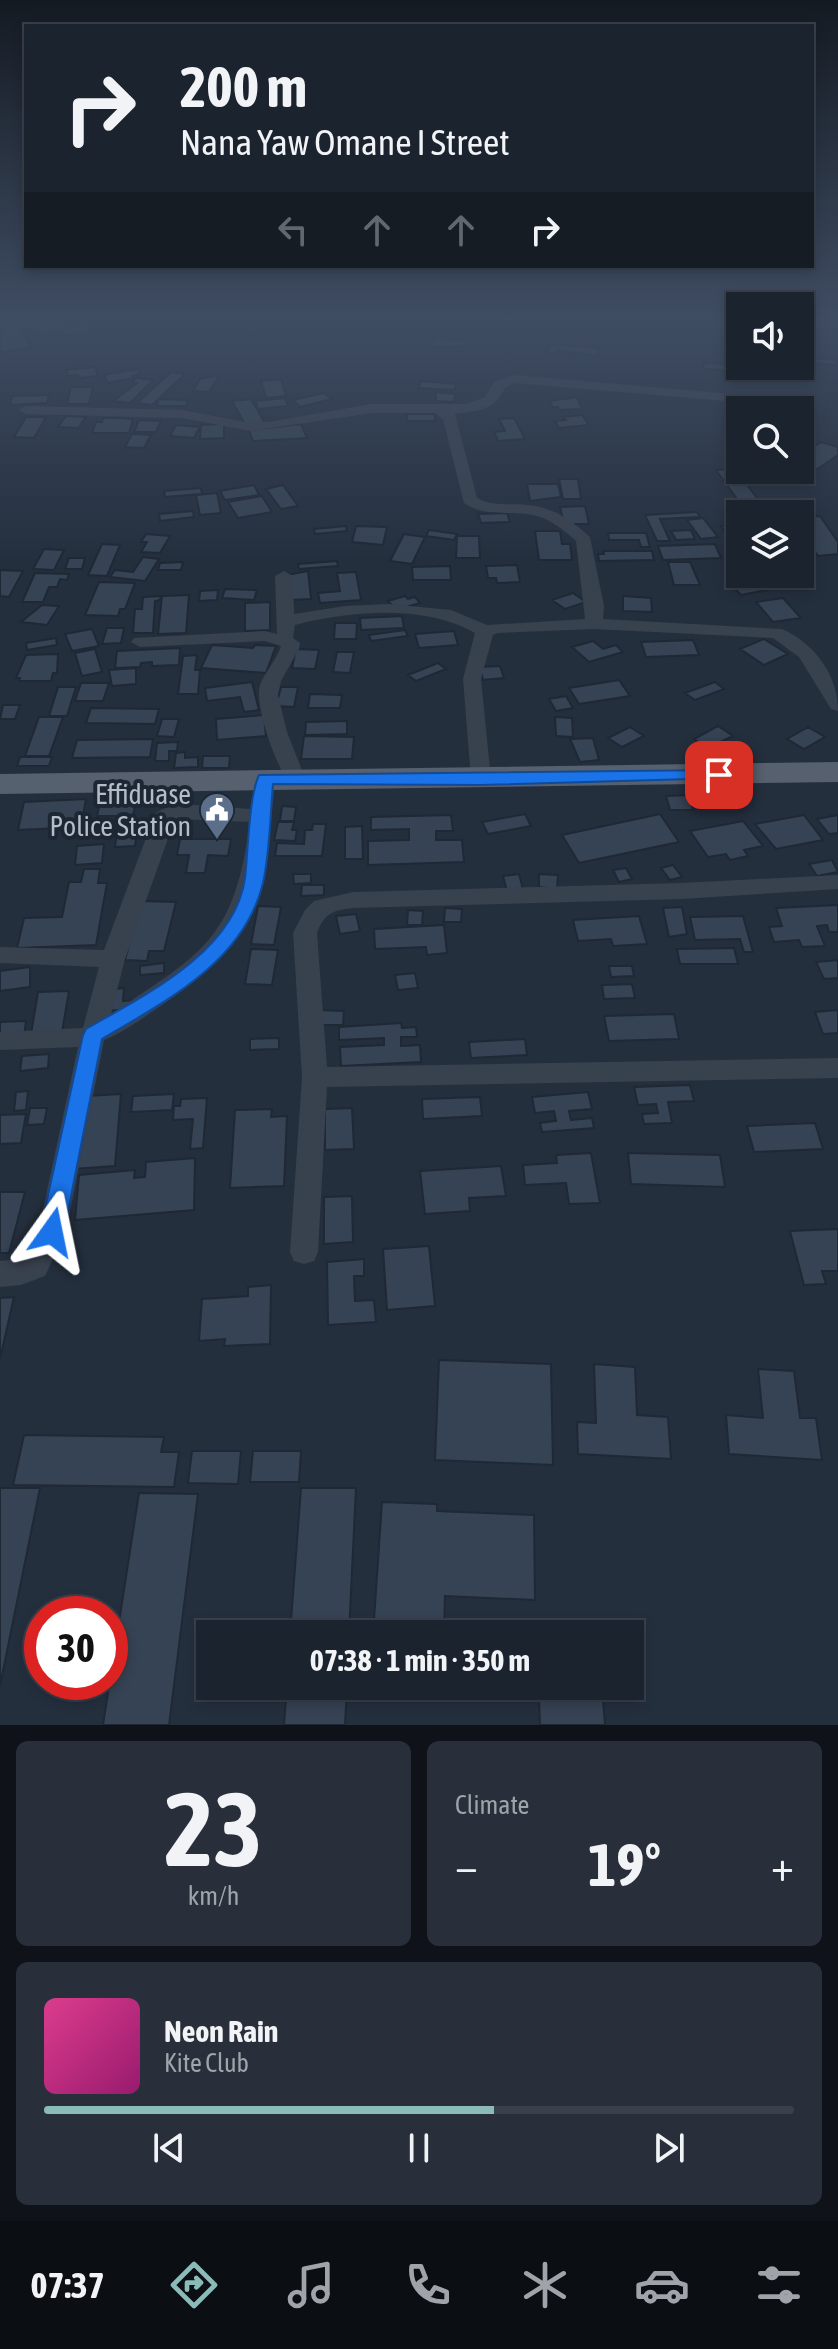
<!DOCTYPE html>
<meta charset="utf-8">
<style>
body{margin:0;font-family:"Asap Condensed",sans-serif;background:#282f3a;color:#f1f3f6;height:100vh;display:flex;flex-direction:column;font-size:30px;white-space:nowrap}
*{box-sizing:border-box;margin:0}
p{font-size:26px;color:#a0a4aa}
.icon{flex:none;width:44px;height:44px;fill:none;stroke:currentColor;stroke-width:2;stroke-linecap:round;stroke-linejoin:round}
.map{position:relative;height:1725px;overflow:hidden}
.details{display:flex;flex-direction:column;gap:16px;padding:16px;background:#0f1319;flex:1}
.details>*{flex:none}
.banner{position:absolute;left:24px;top:24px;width:790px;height:244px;border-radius:0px;box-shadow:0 4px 12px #0003,0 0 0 2px #39404a;background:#1b232e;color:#f1f3f6;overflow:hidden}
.buttons{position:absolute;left:726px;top:292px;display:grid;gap:16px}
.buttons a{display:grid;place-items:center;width:88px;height:88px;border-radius:0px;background:#1b232e;box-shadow:0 4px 12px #0003,0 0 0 2px #39404a;font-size:40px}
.speed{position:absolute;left:24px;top:1596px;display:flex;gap:16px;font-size:40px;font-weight:700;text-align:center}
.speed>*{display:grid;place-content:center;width:104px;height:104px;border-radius:50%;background:#1b232e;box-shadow:0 4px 12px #0003,0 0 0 2px #39404a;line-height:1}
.speed .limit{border:12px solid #d22;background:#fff;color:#111}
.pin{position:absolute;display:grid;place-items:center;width:68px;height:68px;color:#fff;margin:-34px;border-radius:16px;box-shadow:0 4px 12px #0006}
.me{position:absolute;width:88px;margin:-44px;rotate:12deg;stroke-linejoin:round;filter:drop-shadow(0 0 6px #0008)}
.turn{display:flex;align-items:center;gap:28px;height:168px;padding:0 24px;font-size:36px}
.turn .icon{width:104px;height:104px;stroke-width:2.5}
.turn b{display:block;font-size:56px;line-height:68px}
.lanes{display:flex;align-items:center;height:76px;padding:0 24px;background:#0003;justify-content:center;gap:40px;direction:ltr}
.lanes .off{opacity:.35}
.big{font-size:60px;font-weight:700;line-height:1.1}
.details .tile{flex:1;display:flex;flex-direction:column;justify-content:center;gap:12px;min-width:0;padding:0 28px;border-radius:12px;background:#282f3a}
.details .dial{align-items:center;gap:0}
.dial b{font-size:104px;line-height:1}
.song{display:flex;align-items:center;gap:24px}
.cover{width:96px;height:96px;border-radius:12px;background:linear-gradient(135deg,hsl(330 70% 55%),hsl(320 70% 35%))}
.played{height:8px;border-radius:4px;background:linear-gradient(90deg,#8bbbb9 60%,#39404a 60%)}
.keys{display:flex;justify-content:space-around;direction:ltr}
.heat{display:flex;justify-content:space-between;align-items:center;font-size:44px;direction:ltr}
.details .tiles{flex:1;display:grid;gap:16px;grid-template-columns:1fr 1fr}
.tile:last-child{grid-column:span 2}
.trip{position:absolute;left:196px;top:1620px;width:448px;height:80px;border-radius:0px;background:#1b232e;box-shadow:0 4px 12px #0003,0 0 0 2px #39404a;font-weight:700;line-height:80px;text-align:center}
.tab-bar{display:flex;height:128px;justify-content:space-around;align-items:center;background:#0b0e12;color:#a0a4aa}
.tab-bar .icon{width:56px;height:56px}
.tab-bar .active{color:#8bbbb9}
.tab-bar b{font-size:36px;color:#f1f3f6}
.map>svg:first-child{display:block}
.building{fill:#364354;stroke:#1f2835;stroke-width:2}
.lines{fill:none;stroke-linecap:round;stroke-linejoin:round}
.street{fill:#38414e;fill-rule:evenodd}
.primary{fill:#56606e;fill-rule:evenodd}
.route{fill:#1a73e8;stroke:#114b97;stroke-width:2}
.labels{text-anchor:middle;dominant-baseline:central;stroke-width:8;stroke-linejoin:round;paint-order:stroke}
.poi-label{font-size:28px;fill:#b4bcc9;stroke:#1d2633;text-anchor:end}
</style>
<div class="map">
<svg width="838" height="1725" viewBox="0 0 838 1725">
<rect width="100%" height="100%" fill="#242f3e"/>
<path class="building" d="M0,317h15l5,9 14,-2 -3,-5 9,-2h17l1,4 19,-4 2,4 -19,1 3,6 21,-3 5,8 -24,3 -4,-6 -22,3 -3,-5 -14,2 9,17 -31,5z
M434,339l30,1 -1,6 -32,1z
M550,344l49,4 -3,8 -39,-6 -1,3 -9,-1z
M800,357l38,3v5l-38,-3z
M703,363l24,1 3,13 -6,-1 -1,-6 -19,-1z
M95,367l3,9 -19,2 -1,-3 -10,1 -2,-6z
M137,369l4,5 -9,2 1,2 -25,5 -4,-8z
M171,372l14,2 -33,31 -15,-2z
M214,376h5l-10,16 -16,-1 7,-12z
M136,378l17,2 -23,23 -17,-2 24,-18 -5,-1z
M281,379l5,17 -20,2 -5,-17z
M421,381l36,3 -3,6 -36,-2z
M71,387h22l-4,17h-22z
M436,392l20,2 -3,8 -17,-1z
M324,393l8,6 -32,8 -7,-7z
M49,395l-2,8 -37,2 2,-9z
M577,397l5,12 -23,1 -1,-3h-6l-2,-6z
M285,398l3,8 -30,3 -2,-8z
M159,399l29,1 -2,6h-29z
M251,399l14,24 -19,3 -14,-25z
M407,414h28v7h-28z
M582,415l7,10 -30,3 -4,-7 11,-1 -3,-3z
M66,416l20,1 -8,11 -20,-1z
M26,417h20l-12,21 -20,-1z
M103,418h16l14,1 -4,14h-37l4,-11h6z
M514,418l11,21 -27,2 -4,-9 11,-1 -6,-12z
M139,420l22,1 -5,11h-22z
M224,424v14l-24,1 1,-14z
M301,424l6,14 -54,3 -4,-11z
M176,425l24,2 -6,11 -24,-2z
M132,434l19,1 -7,13 -19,-1z
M821,442l17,5v8l-34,23 -24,-8h20v-14z
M735,469l34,45h-21l-32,-44z
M559,479h19l3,20h-18z
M527,484h31l3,13 -31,4z
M254,485l5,10 -34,5 -5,-9z
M283,485l15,21 -17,3 -15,-20z
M201,488l1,6 -37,3 -1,-6z
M217,493l4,20 -21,2 -4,-20z
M262,496l10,16 -34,6 -10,-16z
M585,506l4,18h-20l-6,-4 -3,-13z
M193,511l1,6 -34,4 -1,-7z
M697,512l3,5 -40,2 10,22h-13l-12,-26z
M507,513l3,9 -29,1 -3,-9z
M820,516l18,26v12l-20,2 -18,-27v-12z
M703,518l15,19 -17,2 -14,-19z
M736,525l4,5v14h-7l-12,-18z
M346,526l1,5 -32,3 -1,-5z
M356,526l31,1 -4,18 -31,-3z
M429,530l28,4 -3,6 -28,-4z
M691,530l4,9 -19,1 -5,-9z
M535,531h25l2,13h8l2,16h-33z
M608,533h38l4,14h-9l-2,-7h-30z
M146,534l24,2 -10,17 -19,-1 6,-10h-6z
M404,534l21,3 -13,27 -22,-3z
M457,536h22l1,22h-24z
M102,544l18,1 -13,31 -19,-1z
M715,544l6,14 -58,2 -5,-14z
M44,549l20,1 -10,20 -21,-1z
M603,551h49l2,9 -55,1 -1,-7h6z
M143,557l16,2 -14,22 -35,-4 5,-7 18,2z
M69,558h16l-3,11h-17z
M337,561l1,5 -39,3 -1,-5z
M183,562l-2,8h-23l2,-7z
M668,562h22l10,23h-26z
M517,565l3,17 -23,1 -1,-5h-8l-2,-12z
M450,566l1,14h-38l-1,-13z
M0,570l23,1 -14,26 -9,-1z
M308,571l3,28 -21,1 -3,-25z
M356,572l5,28 -41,3 -2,-10 22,-2 -3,-18z
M35,573l34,1 -2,6 -7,-1 -3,8h-8l-6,15h-21z
M759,581l8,9 -26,5 -8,-9z
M99,582l36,1 -10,26h-5l-2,7 -33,-1z
M225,589l32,1 -3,10 -32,-2z
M218,590l-1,10 -18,1 1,-10z
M573,593l13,9 -21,7 -13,-9z
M189,595l-3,38 -28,1 4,-38z
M161,596l-1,4 -5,1 -2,32h-20l2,-24h7l1,-12z
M405,596l3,3 7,-2 5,6 -24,7 -8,-9z
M623,596l28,2 1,14 -29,-1z
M783,598l18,20 -28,4 -17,-20z
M270,602v28l-25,1v-28z
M42,605l17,1 -12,19 -26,-3z
M402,616l2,12 -43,2 -1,-12z
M335,623h22l-1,16h-22z
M107,628h17l-3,15 -19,1z
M92,629l7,17 -27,5 -7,-17z
M405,630l3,6 -37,5 -2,-6z
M454,631l4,14 -39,3 -4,-14z
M56,638l1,7 -30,5 -1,-7z
M764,639l24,15 -24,11 -24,-16z
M693,640l6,15 -53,2 -5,-15z
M593,641l10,8 13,-4 7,7 -34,10 -17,-15z
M212,645l41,3 2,-3 21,1 -10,27 -65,-5z
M180,648l-1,17 -27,1v-4l-11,1 -1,4 -25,1 2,-17z
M95,649l7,23 -20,4 -7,-23z
M296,649l23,1 -4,19 -23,-1z
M337,652h17l-4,21 -17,-1z
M58,654l-1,19h-4l-2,8h-32l1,-3h-4l10,-23z
M197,655l-2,15h5l-2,24h-20l5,-38z
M438,663l8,6 -30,12 -8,-6z
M500,666l4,12 -21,2 -3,-13z
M136,668v16l-24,2 -3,-16z
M619,680l11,16 -51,8 -10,-16z
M252,682l7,28 -15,2 -4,-15 -33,4 -2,-13z
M715,682l9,7 -29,11 -10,-7z
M81,683h28l-6,18h-28z
M58,687h18l-9,29h-18z
M281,687h17l-4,20 -18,-1z
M310,694l32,1 -2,13h-32z
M566,696l7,12 -17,3 -7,-12z
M3,705h17l-5,14h-15z
M91,708l68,1 -4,15 -69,-1z
M264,715l2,21 -49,4 -1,-21z
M39,717h24l-14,39h-24z
M555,717l17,1 1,19 -17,-1z
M162,719h17l-5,18 -17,-1z
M347,721v13l-42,1 1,-13z
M718,726l15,10 -25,12 -14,-9z
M630,727l14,9 -22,11 -14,-9z
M808,727l17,10 -21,12 -17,-10z
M304,736l50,1 -2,22h-51z
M593,738l6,22 -19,2 -10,-23z
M153,739l-3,18 -78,1 5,-18z
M178,742l-1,9h-8v10h-14l2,-18z
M745,748l4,10 -28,2 -4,-10z
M185,752v6l13,-1v10l-24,1 2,-15z
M203,756h27l-1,12h-27z
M20,757h32l-3,9h-32z
M689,795l4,15h-23l-4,-14z
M86,799l-5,28 -63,3 6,-28z
M136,801l-3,15h-36l3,-14z
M282,806l14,1 -2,14h-14z
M525,814l6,12 -43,8 -6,-12z
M660,814l19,28 -100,21 -17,-28z
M451,815l2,16h-17v9h26l2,22 -96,3v-24l41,-1v-11l-38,1v-13z
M804,815l19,25 -47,9 -21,-25z
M838,815v18l-9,1 -12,-15z
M743,821l20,25 -19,4 4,6 -18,4 -4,-6 -18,3 -18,-26z
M278,822h16l-2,8h5l-2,11 -21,-1z
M313,824h13l-4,32h-47l2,-13 27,1 1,-14h7z
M362,826l1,33h-18v-32z
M117,831h20l-2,15 -20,1z
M180,839h51l-3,17 -20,-1 -3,18h-19l3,-18h-12z
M104,844l-2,19 -27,2 2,-19z
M832,860l6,12 -21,4 -8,-12z
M673,865l9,12 -12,3 -9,-12z
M626,868l6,11 -13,3 -6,-12z
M84,869h16l-2,14h9l-11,62 -79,3 7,-30 38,-1 7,-35h12z
M293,874h18v9l-17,1z
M519,874l4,15 -16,2 -4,-15z
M539,874l19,1 -1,14 -18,-2z
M302,885h22v10l-23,1z
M140,901l36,1 -12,49h-15l-2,10 -22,-1z
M838,905v27h-9l-2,-7 -10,1 8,20 -23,1 -3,-7 -25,2 -5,-15 13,-1 -6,-18z
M258,906l23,1 -7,38 -23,-1z
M682,907l5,27 -18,3 -6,-29z
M445,908l17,1 -1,13h-17z
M408,910l15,1 -1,14h-15z
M356,914l4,17 -20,3 -4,-18z
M639,916l8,28 -34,2 -2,-7 -33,2 -5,-21z
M743,916l10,36h-9l-4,-13 -45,1 -5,-23z
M444,925l3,28 -20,2 -1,-8 -51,2 -1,-20z
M734,948l4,16h-58l-3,-15z
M251,949l27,1 -6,35 -27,-1z
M838,960v18l-14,1 -8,-17z
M164,963v10l-24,2v-9z
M609,966h23l2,10 -23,1z
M30,967v20l-30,4v-20z
M415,973l3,15 -20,2 -3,-15z
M632,984l3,14 -31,1 -2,-14z
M124,988l-1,13 9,-1v9l-26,2 1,-21z
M69,991l-7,41 -31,2 7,-42z
M319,1010l25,1 -1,14h-25z
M838,1010v23l-15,1 -8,-22z
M674,1014l5,25 -70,2 -5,-25z
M26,1021l-2,16 -24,2v-17z
M401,1023l1,5 14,-1 1,10h-16v9l19,-1 1,17 -80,4 -1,-19 44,-2v-7l-45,2v-13z
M279,1038v11l-29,1v-11z
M525,1039l2,16 -56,3 -2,-16z
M49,1054l-1,14 -28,3 2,-15z
M690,1085l4,16 -26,1 4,21 -28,1 -2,-10 16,-1 -2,-9 -18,1 -4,-18z
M28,1091l-2,19 -12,1 2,-19z
M588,1092l4,17 -23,2 2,9 21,-2 2,10 -52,4 -2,-9 16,-2 -2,-10 -19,2 -3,-16z
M121,1094l-6,72 -43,3 14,-73z
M174,1094l-2,16 -41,2 2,-16z
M480,1097l2,19 -59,3 -1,-20z
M207,1098l-4,50 -13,1 3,-30 -20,1 1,-14h6l1,-7z
M30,1108h17l-3,16 -17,1z
M352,1108l2,41 -29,1v-41z
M272,1109l-1,8 16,-1 -3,70 -54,2 5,-78z
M26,1114l-5,29 -21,1v-29z
M815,1123l8,26 -69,3 -7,-26z
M591,1153l9,50 -31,1 -3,-21 -41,2 -2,-20 34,-2 -1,-8z
M628,1153l92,2 5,32 -94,-3z
M195,1158l-1,52 -119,10 4,-45 56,-5 -1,8 11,-1 1,-15z
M501,1166l5,30 -37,2 1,13 -45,3 -5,-43z
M0,1192h25l-16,61h-9z
M352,1196l1,46 -29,2v-47z
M838,1229v42h-16l4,13 -22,1 -14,-54z
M429,1246l6,60 -48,4 -4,-61z
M364,1259v17h-10l1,25 19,-1 2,22 -48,3 -1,-63z
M271,1285l-1,59 -46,2 1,-7 -26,2 3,-42 46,-3v-9z
M14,1297l-14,62v-61z
M439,1360l112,4 2,101 -118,-5z
M594,1364l41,3 2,48 31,2 3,42 -93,-5 -1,-32 19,1z
M758,1369l36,2 6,47h16l6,42 -93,-6 -3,-39 37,3z
M24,1435l140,2 -3,15h18l-5,35 -161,-2z
M192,1451h49l-3,33 -50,-1z
M253,1451h48l-2,31h-49z
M0,1488h40l-40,198z
M301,1488h55l-7,146h-59z
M139,1493l59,1 -29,231h-66z
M382,1502l55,2v7l97,4 1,85 -90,-4 -1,38h-71z
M287,1686h60l-2,39h-61z
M603,1699l2,26h-65l-1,-25z"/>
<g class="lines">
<path class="street" d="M515,375l228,20 2,3 -7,4 -223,-19c-12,4 -11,8 -18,17 -8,11 -30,12 -42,14l22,84c16,9 33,5 51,7 24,2 44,15 62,32l14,69 -1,13 179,10c33,15 56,46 56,82l-7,-2 -32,-52 -26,-19 -179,-9 -96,4 -5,2 -12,44 10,100 -10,6 -10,-6 -8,-100 12,-46c-52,-29 -124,-22 -180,-8l-2,13 7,5 -1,6 -18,32 -3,14 9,37 18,46 -3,4h-14c-12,-18 -34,-76 -28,-97 5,-14 17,-25 21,-39l-16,-5 -125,6 -9,-5 3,-4 131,-7 12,3 -2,-58 9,-5 9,5 1,38 51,-8 44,-2 62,6 36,15 98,-6 -9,-78c-12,-11 -27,-23 -43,-26 -24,-5 -47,3 -69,-12l-21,-84 -8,-6h-63l-121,18 -69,-13 -156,-4 -7,-4 7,-4 156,4 63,12h24l103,-18h95l18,-7 9,-15z
M265,773l10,6c-9,108 -17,162 -113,226 -18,12 -37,27 -58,35l-38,192 -21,44 -24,9 -21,2v-26l25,-3 13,-26 40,-185 -78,3v-18l83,-4 16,-61 -99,-4v-16l104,3 51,-136c17,-16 74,-6 97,-5l3,-30zM175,819l75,3c-16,118 -46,130 -139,192l14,-55z
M838,875v14l-156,10 -329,9c-20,2 -29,6 -36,25l10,134 511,-9v20l-511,9 -9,165 -4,9 -10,3 -10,-3 -4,-9 12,-175 -9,-144 12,-23 9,-9 39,-9 329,-9z"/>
<path class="primary" d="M838,762v20l-838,12v-20z"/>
</g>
<linearGradient id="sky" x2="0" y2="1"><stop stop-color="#141a22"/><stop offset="0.57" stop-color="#3f4d63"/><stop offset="1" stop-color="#3f4d63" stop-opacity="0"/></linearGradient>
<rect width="838" height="559" fill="url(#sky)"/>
<path class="route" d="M719,770l6,1 2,4 -2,3 -244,7 -208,-1c-3,32 -3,68 -10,99 -19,79 -97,118 -161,156l-38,193 -4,7 -8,3 -8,-3 -4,-7 43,-197 3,-6c57,-33 149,-77 159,-151 3,-26 4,-82 14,-103z"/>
<defs>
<symbol id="civic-pin" viewBox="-11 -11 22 30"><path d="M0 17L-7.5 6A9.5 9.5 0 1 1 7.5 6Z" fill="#5c6f8a" stroke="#1d2633"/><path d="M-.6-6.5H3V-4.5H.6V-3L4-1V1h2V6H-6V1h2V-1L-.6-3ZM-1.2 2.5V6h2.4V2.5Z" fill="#fff"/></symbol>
</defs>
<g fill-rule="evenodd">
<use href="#civic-pin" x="197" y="790" width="40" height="54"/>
</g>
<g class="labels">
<g class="poi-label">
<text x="191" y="794">Effiduase<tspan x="191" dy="32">Police Station</tspan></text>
</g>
</g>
</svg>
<div class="buttons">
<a><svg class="icon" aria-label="sound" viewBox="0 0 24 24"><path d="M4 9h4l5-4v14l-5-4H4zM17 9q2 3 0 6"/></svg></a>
<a><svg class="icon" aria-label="search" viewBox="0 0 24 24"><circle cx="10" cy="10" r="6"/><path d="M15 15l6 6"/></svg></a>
<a><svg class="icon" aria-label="layers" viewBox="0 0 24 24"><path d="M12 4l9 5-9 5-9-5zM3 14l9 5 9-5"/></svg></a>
</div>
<div class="speed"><div class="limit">30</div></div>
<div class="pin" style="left:719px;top:775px;background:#d93025"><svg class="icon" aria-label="arrive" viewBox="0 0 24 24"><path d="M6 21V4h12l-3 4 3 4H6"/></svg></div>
<svg class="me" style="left:52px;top:1232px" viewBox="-20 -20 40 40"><path d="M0-17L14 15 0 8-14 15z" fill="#1a73e8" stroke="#fff" stroke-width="4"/></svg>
<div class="trip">07:38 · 1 min · 350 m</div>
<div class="banner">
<div class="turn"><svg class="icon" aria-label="right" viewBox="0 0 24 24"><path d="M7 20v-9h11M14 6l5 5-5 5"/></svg><div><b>200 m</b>Nana Yaw Omane I Street</div></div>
<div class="lanes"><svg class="icon off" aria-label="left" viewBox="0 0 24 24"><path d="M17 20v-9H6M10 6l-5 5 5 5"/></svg><svg class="icon off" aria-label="ahead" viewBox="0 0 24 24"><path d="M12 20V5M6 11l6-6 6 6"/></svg><svg class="icon off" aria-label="ahead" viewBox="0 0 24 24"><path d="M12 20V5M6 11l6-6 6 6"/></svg><svg class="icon" aria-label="right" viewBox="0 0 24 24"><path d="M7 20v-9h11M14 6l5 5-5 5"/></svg></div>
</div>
</div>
<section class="details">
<div class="tiles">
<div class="tile dial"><b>23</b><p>km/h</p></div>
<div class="tile"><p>Climate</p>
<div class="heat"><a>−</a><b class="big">19°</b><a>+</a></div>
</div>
<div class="tile">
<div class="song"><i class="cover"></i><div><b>Neon Rain</b><p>Kite Club</p></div></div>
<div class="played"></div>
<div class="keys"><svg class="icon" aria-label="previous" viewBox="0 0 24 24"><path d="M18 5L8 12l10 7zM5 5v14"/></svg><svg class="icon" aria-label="pause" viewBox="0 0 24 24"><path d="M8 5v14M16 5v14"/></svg><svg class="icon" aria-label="next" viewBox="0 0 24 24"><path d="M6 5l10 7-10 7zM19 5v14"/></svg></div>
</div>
</div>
</section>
<nav class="tab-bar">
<b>07:37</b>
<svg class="icon active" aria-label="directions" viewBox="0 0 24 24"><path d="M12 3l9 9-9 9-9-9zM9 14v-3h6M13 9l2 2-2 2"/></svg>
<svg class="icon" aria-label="music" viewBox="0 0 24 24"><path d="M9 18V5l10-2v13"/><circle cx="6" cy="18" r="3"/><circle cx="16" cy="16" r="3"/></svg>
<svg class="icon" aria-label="phone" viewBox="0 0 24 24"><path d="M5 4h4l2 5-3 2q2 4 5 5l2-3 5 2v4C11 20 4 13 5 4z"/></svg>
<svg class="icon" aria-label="climate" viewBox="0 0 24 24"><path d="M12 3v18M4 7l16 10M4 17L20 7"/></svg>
<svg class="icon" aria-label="car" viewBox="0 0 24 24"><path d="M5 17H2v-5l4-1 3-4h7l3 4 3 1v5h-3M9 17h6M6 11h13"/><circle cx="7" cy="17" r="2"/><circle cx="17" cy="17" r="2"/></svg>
<svg class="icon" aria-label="filters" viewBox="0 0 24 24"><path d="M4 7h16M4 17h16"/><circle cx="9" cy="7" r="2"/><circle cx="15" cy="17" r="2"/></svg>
</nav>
